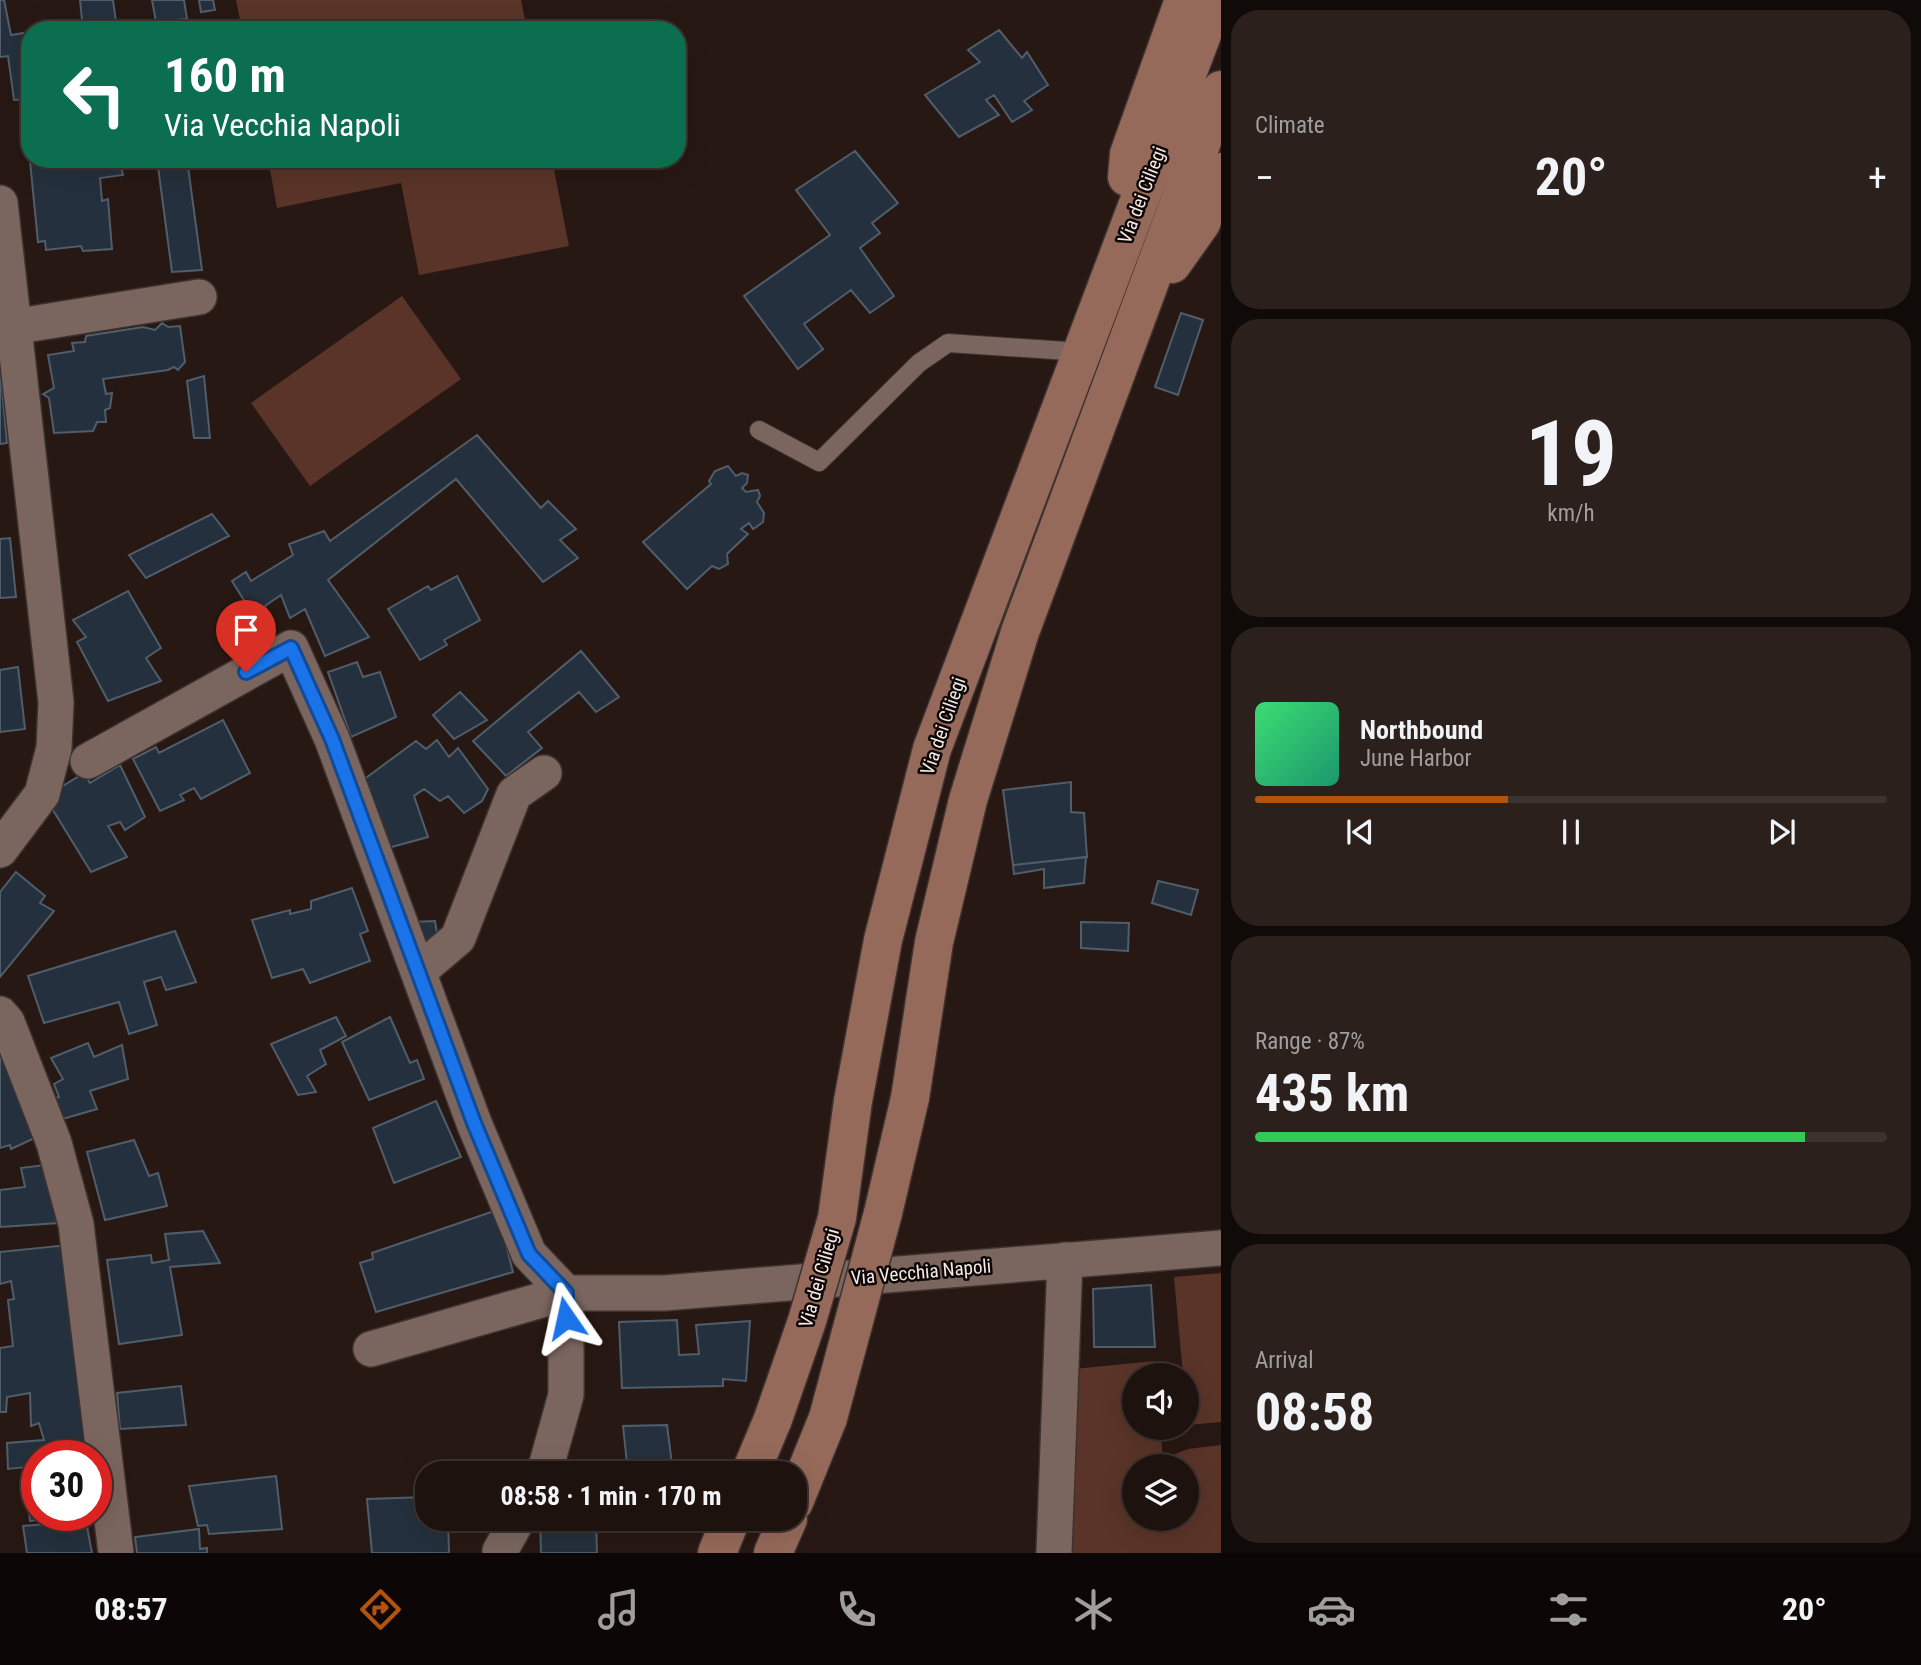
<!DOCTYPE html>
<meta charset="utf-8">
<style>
body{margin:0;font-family:"Roboto Condensed",sans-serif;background:#2b201c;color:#f1f3f6;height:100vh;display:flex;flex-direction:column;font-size:26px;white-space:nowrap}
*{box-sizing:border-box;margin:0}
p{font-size:23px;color:#a19e9e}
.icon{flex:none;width:38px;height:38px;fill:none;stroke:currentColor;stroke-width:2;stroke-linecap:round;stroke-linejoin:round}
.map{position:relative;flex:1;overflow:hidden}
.sheet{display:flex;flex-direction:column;gap:10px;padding:10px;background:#100a08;width:700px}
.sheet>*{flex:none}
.top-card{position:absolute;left:21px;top:21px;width:665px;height:147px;border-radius:28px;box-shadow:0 7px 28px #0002,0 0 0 2px #3c322e;background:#0b6e4f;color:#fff;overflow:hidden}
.fabs{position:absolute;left:1122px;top:1363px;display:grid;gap:14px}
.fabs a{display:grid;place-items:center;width:77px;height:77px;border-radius:50%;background:#1e120e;box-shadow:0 7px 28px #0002,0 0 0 2px #3c322e;font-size:35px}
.speed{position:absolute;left:21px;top:1440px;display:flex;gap:14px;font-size:35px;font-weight:700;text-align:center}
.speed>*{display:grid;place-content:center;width:91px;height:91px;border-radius:50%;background:#1e120e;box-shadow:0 7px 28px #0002,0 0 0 2px #3c322e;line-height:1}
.speed .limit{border:10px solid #d22;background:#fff;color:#111}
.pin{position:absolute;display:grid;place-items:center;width:60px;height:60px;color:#fff;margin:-72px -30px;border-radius:50% 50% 50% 0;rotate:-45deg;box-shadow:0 0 7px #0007}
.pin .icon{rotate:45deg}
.me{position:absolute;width:77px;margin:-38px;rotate:349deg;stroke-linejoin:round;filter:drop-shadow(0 0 5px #0008)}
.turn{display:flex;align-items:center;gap:24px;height:147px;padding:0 28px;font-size:32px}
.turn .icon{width:91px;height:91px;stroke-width:2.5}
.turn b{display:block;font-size:49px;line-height:60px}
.big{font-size:52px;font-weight:700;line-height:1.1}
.sheet .card{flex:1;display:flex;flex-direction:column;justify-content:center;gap:10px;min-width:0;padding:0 24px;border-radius:28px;background:#2b201c}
.sheet .dial{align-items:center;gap:0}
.dial b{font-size:91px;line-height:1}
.song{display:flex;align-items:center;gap:21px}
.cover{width:84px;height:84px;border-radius:10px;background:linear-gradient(135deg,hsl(140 70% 55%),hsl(160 70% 35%))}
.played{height:7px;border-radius:4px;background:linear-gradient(90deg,#b45309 40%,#3c322e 40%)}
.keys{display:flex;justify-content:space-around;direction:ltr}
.heat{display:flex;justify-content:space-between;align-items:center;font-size:38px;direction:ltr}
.charge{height:10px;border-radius:5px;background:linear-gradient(90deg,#34c759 87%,#3c322e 0)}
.trip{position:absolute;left:415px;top:1461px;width:392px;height:70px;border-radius:28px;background:#1e120e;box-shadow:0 7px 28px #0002,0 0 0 2px #3c322e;font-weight:700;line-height:70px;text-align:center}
.tabs{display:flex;height:112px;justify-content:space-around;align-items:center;background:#0c0706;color:#a19e9e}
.tabs .icon{width:49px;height:49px}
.tabs .active{color:#b45309}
.tabs b{font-size:32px;color:#f1f3f6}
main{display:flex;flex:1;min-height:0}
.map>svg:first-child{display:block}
.green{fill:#5a3428;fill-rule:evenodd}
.building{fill:#24303d;stroke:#505d6b;stroke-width:2}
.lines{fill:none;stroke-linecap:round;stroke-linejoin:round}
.service-casing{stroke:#3e3230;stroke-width:20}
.minor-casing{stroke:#3e3230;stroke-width:38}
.secondary-casing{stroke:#3e3230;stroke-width:41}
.service{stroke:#7a665f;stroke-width:18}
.minor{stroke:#7a665f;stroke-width:35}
.secondary{stroke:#966a5a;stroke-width:38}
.secondary-bridge-casing{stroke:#3e3230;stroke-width:41;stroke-linecap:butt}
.secondary-bridge{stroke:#966a5a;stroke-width:38}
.route-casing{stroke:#114b97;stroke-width:18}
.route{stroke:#1a73e8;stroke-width:12}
.labels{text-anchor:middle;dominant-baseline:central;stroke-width:5;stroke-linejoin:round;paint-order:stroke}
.street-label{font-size:19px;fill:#f6eae6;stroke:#0c0604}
</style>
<main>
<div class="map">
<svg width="1221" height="1553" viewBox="0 0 1221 1553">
<rect width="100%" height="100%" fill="#281813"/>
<path class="green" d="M236,0h285l6,30h-285z
M268,159h284l17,87 -150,29 -18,-92 -124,25z
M402,296l59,83 -151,107 -59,-83z
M1221,1273v149l-33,3 -2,-49 -3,-1 -9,-98z
M1155,1361l1,14 -22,1v52h26l3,31 25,-10 33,-4v108h-153l6,-184zM1134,1466h52v53h-52z"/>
<path class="building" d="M0,0h4l7,35 19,-3v67l-16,1 -6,-44 -8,1z
M80,0h33l4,30h-34z
M152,0h32l3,19 -31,3z
M199,0h14l2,10 -14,2z
M999,30l23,28 5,-6 21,33 -24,16 8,9 -20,12 -18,-27 -8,5 13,15 -40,22 -34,-42 55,-33 -12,-12z
M855,151l43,52 -26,20 8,10 -20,15 34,48 -24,17 -19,-23 -47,34 19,25 -25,20 -54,-73 86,-61 -34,-45z
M124,159l1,6 -4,1 2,9 -23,3 2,23 6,-2 4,50 -29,2 -2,-5 -35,4 -1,-9 -7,1 -8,-81 6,-2z
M157,159h30l15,111 -30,2z
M1181,313l22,7 -25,75 -23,-8z
M162,323l6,4 12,-1 5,36 -7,8 -4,-3 -6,3 -65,9 3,15 6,-1 -2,15 -5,2 1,12h-9l-4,9 -39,2 -5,-35 -6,-4 11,-6 -6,-33 26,-4 -2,-8 13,-1 1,-6 57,-9 12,3z
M0,365l7,78 -7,1z
M204,376l6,62h-16l-7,-57z
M477,435l64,73 7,-7 28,28 -16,11 18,18 -35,24 -87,-103 -128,101 41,57 -44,19 -20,-47 -15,9 -9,-23 -16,11 5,17 -10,3 -28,-45 14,-9 5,9 42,-26 -4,-11 35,-13 6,10z
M728,466l8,10 6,-3 6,2 -1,8 -5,5 4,4 12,-2 2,6 -3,6 7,11 -1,9 -8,6 -2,1 -4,-6 -8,6 7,5 -21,20 1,10 -9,5 -7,-3 -25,23 -44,-47 68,-58 -2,-3 6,-10z
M212,514l17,22 -83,42 -17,-23z
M10,538l6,59 -16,1v-59z
M457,576l23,44 -36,20 3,5 -27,15 -32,-51 40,-23 3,4z
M128,591l33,57 -15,10 15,23 -53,20 -31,-59 9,-5 -13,-17z
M581,651l38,46 -23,15 -17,-20 -51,40 14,16 -36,28 -33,-35z
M357,662l6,15 17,-5 16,45 -45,20 -23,-65z
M18,667l7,62 -25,3v-62z
M460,692l27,28 -33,19 -21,-24z
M223,720l27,53 -49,26 -7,-11 -14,7 4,5 -24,11 -27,-52 23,-12 3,6z
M437,740l12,17 9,-9 30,41 -6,12 -18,12 -16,-17 -8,5 -16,-12 -10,7 14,41 -40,11 -25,-68 53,-39 10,8z
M120,765l25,52 -20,13 -5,-8 -12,4 19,31 -36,15 -46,-75 39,-24 6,10z
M1071,782v30l13,1 3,44 -74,8 -10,-75z
M1086,857l-2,26 -40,5v-19l-30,5 -1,-9z
M16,872l29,24 -5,7 14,8 -54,66v-85z
M1158,881l40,9 -7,25 -39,-12z
M352,888l16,43 -8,3 10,27 -60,22 -7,-14 -31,9 -20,-58 38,-10v4l21,-5v-8z
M435,921l4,24 -19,1 -8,-24z
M1081,922l48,1 -1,28 -47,-3z
M175,931l21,51 -30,8 -5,-13 -17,5 13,43 -28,9 -10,-32 -75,21 -16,-47z
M336,1017l10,19 -26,14 6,14 -19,12 9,16 -18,3 -27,-51z
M390,1017l20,46 7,-3 7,19 -55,21 -27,-58z
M88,1043l6,14 28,-12 6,34 -38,12 7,18 -38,11 -6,-21 6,-2 -5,-13 9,-5 -12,-21z
M0,1046l37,91 -26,12 -1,-4 -10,3z
M436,1101l25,56 -67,26 -21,-55z
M134,1140l15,36 9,-3 9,33 -62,14 -18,-68z
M52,1164l7,59 -59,4v-37l25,-3 -4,-19z
M497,1210l16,62 -137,40 -16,-49 13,-4 -1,-6z
M203,1231l17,32 -50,4 12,68 -63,9 -12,-84 44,-5 1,8 17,-3 -4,-26z
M68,1245l21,211h-52v22l-11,1v-12l-18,2 -1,-26 37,-3 -5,-17 -8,3 -1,-33 -23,4 -1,15h-6v-64l13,-2 -5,-46 6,-1 -3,-18 -11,3v-32z
M1151,1285l4,62h-61l-1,-58z
M677,1320l2,35 20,-1 -3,-29 54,-4 -4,60 -23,-2v7l-101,2 -3,-66z
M181,1386l5,39 -66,4 -3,-36z
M667,1425l6,47 -45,1 -5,-47z
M276,1476l6,53 -73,5 -2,-9 -9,1 -9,-40z
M37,1478v38h35l-42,5 -4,-42z
M427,1497v22h21l1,34h-77l-5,-54z
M540,1519h56l1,34h-56z
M86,1521l6,32h-65l-4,-27z
M199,1529l1,20 7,-1v5h-70l-2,-16z"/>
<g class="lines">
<defs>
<path id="service" d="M759,430l60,32 100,-99 29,-20 134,9"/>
<path id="minor" d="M0,203l56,499 -2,46 -12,46 -42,56
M0,329l199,-32
M88,761l203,-113 41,91 142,384 55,131 37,39v102l-22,79
M418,972l40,-34 56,-144 30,-21
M0,1014l7,8 47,121 22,81 40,329
M371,1349l195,-56h98l557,-45
M500,1551l18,-32
M1054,1553l11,-293"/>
<path id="secondary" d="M1127,177l2,-23 55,-154
M1172,264l29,-41 20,-51
M910,1098l24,-156 34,-142 52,-168 201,-542
M853,1101l30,-161 49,-191 283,-749
M750,1474l23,-55
M794,1502l34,-84
M717,1553l14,-34
M773,1553l15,-34"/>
</defs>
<use href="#service" class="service-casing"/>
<use href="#minor" class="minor-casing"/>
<use href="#secondary" class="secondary-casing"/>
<use href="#service" class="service"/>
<use href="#minor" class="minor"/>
<use href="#secondary" class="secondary"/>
<defs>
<path id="secondary-bridge" d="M828,1418l55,-205 27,-115
M773,1419l34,-98 30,-103 16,-117"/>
</defs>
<use href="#secondary-bridge" class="secondary-bridge-casing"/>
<use href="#secondary-bridge" class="secondary-bridge"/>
</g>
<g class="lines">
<defs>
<path id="route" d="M246,672l45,-24 41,91 142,384 55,131 37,39v25"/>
</defs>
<use href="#route" class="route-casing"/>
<use href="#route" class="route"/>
</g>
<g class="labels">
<g class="street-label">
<text transform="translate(1142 195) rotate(-69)">Via dei Ciliegi</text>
<text transform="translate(943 726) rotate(-71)">Via dei Ciliegi</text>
<text transform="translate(921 1272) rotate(-5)">Via Vecchia Napoli</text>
<text transform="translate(819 1278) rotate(-74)">Via dei Ciliegi</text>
</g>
</g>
</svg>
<div class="fabs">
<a><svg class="icon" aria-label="sound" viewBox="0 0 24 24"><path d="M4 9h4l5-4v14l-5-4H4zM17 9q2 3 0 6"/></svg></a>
<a><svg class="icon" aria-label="layers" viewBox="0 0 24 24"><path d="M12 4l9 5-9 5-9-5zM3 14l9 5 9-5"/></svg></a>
</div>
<div class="speed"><div class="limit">30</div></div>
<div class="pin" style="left:246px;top:672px;background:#d93025"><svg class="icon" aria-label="arrive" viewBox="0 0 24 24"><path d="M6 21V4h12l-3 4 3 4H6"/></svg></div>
<svg class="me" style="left:566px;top:1318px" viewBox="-20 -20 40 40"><path d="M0-17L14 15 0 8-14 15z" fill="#1a73e8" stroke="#fff" stroke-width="4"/></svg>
<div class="trip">08:58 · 1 min · 170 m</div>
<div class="top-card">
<div class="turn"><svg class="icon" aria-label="left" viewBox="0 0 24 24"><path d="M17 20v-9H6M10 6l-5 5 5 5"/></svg><div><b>160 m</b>Via Vecchia Napoli</div></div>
</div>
</div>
<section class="sheet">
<div class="card"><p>Climate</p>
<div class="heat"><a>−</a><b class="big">20°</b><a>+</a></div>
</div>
<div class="card dial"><b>19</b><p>km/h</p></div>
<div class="card">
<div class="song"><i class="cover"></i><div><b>Northbound</b><p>June Harbor</p></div></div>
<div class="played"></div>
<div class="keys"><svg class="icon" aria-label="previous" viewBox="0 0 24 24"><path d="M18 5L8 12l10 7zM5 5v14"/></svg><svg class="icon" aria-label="pause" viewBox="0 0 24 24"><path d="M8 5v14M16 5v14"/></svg><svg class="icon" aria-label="next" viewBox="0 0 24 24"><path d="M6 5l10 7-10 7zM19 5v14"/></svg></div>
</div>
<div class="card"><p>Range · 87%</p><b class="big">435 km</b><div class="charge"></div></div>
<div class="card"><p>Arrival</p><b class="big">08:58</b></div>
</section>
</main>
<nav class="tabs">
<b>08:57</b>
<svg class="icon active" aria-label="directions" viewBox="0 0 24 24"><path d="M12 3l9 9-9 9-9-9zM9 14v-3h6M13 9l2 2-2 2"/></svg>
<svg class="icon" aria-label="music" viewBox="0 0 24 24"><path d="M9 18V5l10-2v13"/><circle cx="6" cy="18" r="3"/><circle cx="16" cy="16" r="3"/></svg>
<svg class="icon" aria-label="phone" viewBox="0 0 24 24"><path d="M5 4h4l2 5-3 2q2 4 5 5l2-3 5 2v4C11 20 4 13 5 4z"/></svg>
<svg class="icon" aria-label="climate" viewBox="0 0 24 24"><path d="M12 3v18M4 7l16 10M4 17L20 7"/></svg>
<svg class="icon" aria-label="car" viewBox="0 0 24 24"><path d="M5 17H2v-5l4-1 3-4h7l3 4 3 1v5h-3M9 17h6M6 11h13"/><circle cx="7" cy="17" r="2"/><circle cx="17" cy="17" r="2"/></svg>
<svg class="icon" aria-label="filters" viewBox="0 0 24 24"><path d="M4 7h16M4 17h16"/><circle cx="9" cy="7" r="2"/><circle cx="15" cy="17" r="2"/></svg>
<b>20°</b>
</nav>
